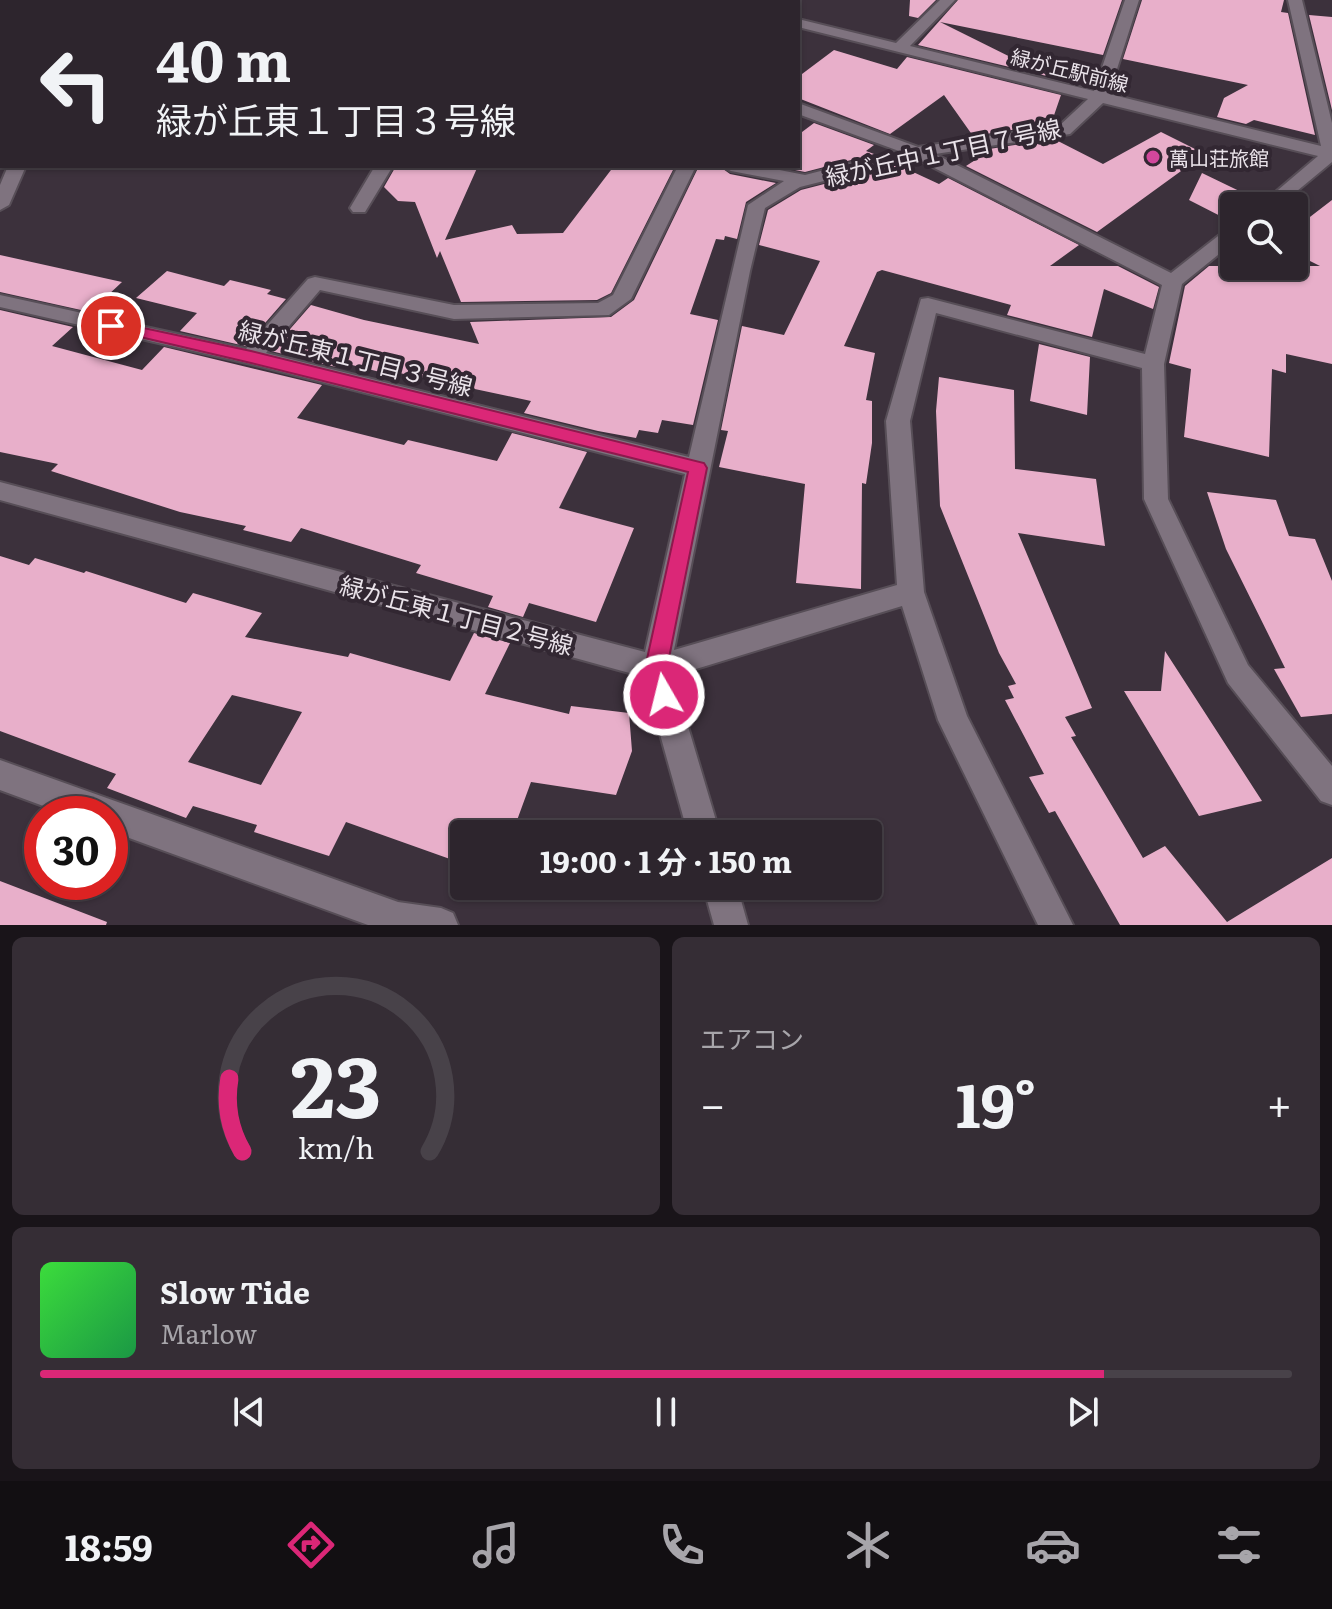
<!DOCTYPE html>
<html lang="ja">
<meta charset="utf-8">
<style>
body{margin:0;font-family:Literata,"Noto Sans JP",serif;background:#352d35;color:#f1f3f6;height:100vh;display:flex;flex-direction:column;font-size:30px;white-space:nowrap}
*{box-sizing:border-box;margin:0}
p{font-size:26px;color:#a7a5aa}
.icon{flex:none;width:44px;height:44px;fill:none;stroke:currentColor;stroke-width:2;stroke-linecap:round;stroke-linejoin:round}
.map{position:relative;height:925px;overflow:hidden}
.sheet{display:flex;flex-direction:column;gap:12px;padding:12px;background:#191419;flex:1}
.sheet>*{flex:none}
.guide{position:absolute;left:0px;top:0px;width:800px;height:168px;box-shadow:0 2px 6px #0004,0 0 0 2px #484249;background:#2d252d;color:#f1f3f6;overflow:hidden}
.fabs{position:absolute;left:1220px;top:192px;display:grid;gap:16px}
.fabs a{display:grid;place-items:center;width:88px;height:88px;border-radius:8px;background:#2d252d;box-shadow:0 2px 6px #0004,0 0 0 2px #484249;font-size:40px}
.speed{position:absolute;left:24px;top:796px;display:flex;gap:16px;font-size:40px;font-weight:700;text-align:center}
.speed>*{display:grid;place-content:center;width:104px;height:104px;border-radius:50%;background:#2d252d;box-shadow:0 2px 6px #0004,0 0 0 2px #484249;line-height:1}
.speed .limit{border:12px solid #d22;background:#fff;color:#111}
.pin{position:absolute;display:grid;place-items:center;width:68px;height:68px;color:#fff;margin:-34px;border:4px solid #fff;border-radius:50%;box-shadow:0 2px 8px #0007}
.me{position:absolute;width:88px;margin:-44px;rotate:352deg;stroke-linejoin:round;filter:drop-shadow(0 0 6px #0008)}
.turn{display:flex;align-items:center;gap:28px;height:168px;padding:0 24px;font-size:36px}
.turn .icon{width:104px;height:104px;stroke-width:2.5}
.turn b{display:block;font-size:56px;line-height:68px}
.big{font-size:60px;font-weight:700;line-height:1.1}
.sheet .card{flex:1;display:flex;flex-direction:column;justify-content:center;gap:12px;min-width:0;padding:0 28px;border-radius:12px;background:#352d35}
.sheet .dial{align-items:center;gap:0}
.dial svg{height:208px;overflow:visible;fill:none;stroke:#484249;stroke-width:7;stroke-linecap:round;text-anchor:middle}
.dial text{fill:#f1f3f6;stroke:none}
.song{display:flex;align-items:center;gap:24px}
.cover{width:96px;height:96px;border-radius:12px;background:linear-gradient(135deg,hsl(120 70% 55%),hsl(140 70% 35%))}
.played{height:8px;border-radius:4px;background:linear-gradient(90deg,#db2777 85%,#484249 85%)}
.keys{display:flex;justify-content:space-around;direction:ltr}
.heat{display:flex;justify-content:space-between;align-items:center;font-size:44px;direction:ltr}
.sheet .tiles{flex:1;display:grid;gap:12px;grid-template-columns:1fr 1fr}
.card:last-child{grid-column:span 2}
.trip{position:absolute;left:450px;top:820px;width:432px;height:80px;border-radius:8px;background:#2d252d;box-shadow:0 2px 6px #0004,0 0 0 2px #484249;font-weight:700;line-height:80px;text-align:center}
.tabs{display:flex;height:128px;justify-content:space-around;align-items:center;background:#120f12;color:#a7a5aa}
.tabs .icon{width:56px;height:56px}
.tabs .current{color:#db2777}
.tabs b{font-size:36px;color:#f1f3f6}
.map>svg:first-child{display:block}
.forest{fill:#7a557c}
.building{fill:#e8afca;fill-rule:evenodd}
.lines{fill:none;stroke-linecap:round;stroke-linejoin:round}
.minor-casing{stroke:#574e57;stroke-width:4}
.minor{fill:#7f737f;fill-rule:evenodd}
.route{fill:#db2777;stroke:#8e194d;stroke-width:2}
.hotel-dot{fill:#d1479c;stroke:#322732;stroke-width:3}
.labels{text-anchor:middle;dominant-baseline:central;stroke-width:8;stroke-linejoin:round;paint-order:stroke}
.far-street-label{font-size:20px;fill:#eae3ea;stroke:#322732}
.far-poi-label{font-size:20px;fill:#eae3ea;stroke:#322732;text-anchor:start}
.street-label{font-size:24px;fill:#eae3ea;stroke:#322732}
</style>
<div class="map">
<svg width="1332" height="925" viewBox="0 0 1332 925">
<rect width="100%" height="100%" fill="#3c313c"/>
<path class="forest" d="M101,0h390l-376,2z"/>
<path class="building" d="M910,0h26l-18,18 -9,-2z
M958,0h164l-19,55 -163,-33 111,55 -133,-32z
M1142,0h142l-3,12 7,1 27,122 -61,-15 -8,4 -29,-7 7,-19 24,-13 -125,-26z
M1309,15l23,2v93z
M834,50l63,19 10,-12 154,38 -10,29 -78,12 -29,-41 -54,39 -92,-36v-21z
M814,123l60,22 -8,6 8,3 -69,18 -30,-6h23v-31z
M1161,132l38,19 -21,11 10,4 -91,66 -131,-66 20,-13 -3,-3 71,-11 49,25z
M898,165l41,19 9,-6 131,67 -29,21h68l41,21 -6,22 -49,-20 -12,48 -85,-22 4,-10 -129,-35 -5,2 -33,74 31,7 -9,47 6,1v42l-6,41 -4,-1 -1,106 -65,-6 9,-99 -86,-17 9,-36 -7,-1 21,-104 42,9 36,-74 -61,-16 9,-35 33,-20z
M396,166h82l-33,74 67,-15 5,9 46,-1 51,-67h61l-64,127 -14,7 -136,2 -21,-51 -3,7 -22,-56 -17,-1 -14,-14z
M699,166h20l11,8 46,9 -30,19 -9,37 -12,-3 -1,4 -8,-1 -26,75 28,6 -25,105 -31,-5 -4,13 -19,-3 -3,8 -38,-7 -74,-18 7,-12 -141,-30 -2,3 -48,-12 -4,5 -65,-16 40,-46 53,15 115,24 -9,-22 141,-5 23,-17z
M1202,173l58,28 -4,5h-22v17l-45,-23z
M1332,200v164l-46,-10v19l-14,-4 -3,88 -85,-20 7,-68 -22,-6 16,-77 24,-20h111l-26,-13v-38l12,5z
M0,255l122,27 -32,30 -90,-20z
M167,271l57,15 6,-6 41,10 -4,4 19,5 -41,47 -65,-15 17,-18 -61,-15z
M0,310l73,17 -21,19 90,24 22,-23 158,38 -25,33 107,27 4,-5 89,21 15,-28 75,19 -28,56 75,20 -38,94 -67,-19 -6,14 -35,-10 5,-11 -77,-23 5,-8 -120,-37 -10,14 -48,-12 3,-4 -66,-14 -129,-41 7,-7 -58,-12z
M1039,344l51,13 -3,58 -57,-14z
M939,377l75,13 1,79 81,10 9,67 -87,-13 74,175 -27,9 11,19 -5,1 72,121 22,-12 62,76 105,-64v67h-212l-65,-114 -6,2 -20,-36 15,-3 -39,-74 9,-2 -6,-12 8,-2 -17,-31 -59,-147 -4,-95z
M1207,492l69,8 13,36 26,3 17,42v133l-31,3 -27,-48 11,-1 -59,-119z
M0,556l29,9 6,-7 49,15 2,-2 100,32 7,-10 69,20 -17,24 103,20 2,-4 100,28 24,-48 36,10 -25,51 84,20 2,-8 58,7 3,38 -16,44 -85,-13 -19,52h-48v30l-118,-42 -17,34 -75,-24 3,-7 -64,-19 -7,12 -79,-30 9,-14 -116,-43zM232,695l70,17 -41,73 -73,-23z
M1165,651l97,150 -63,15 -75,-125h37z
M0,881l107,41 -1,3h-106z"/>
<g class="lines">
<defs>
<path id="minor" d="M24,0h14v2h-14z
M680,0h31l-32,2z
M940,0h15l-45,46 184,45 31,-91h14l-30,94 212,52 -33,-146h14l30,123v39l-53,44h-20l59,-50 -215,-53 -33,31 -135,20 236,119 56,-44 7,-2v15l-52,42 -18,80 4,135 80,166 84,101v39l-11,-4 -93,-118 -84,-184 -2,-131 -206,-55 -26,108 14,171 43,124 106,209h-35l-100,-205 -36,-114 -229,70 47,158h-32l-44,-157 -644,-177v-18l645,170 40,-178 -434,-110 -251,-57v-12l246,54 62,-70 7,-2 139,28 144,-2 15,-8 65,-129h18l-65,133 -22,16 -155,4 -134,-29 -54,63 423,104 59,-252 36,-24 -53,-10 -9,-5h37l46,9 94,-24 -101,-37v-11l120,44 141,-21 29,-27 -290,-72v-8l98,24zM915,158l247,127 -17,69 -217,-56 -7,1 -35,122 11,164 -223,65 76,-379 15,-63 35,-21z
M0,8h2v8h-2z
M8,166h18l-17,39 -9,5v-25z
M375,166h18l-28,46h-12l-3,-4z
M0,760l398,142 43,6 12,5 5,12h-90l-258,-94v-17h-45l-65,-24z
M703,886h34l11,39h-34z"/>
</defs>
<use href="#minor" class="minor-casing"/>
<use href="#minor" class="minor"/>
</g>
<path class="route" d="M111,321l140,30 453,112 3,5 -40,200 8,27 -3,7 -8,3 -8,-3 -11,-34 43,-196 -437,-109 -145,-34 -3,-3z"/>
<circle class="hotel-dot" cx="1153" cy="157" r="8"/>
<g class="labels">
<g class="far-street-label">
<text transform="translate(1070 69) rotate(14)">緑が丘駅前線</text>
</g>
<g class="far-poi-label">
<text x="1169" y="157">萬山荘旅館</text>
</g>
<g class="street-label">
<text transform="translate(943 151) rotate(-12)">緑が丘中１丁目７号線</text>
<text transform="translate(356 357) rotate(14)">緑が丘東１丁目３号線</text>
<text transform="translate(457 614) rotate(15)">緑が丘東１丁目２号線</text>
</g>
</g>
</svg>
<div class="fabs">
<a><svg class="icon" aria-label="search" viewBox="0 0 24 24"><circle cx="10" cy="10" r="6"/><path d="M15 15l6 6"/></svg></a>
</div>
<div class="speed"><div class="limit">30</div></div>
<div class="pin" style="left:111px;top:326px;background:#d93025"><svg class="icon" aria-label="arrive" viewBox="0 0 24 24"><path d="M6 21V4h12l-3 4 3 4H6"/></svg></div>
<svg class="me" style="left:664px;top:695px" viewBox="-20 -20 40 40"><circle r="17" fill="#db2777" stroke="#fff" stroke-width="3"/><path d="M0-11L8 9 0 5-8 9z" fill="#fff"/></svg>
<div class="trip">19:00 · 1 分 · 150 m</div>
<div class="guide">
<div class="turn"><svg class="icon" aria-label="left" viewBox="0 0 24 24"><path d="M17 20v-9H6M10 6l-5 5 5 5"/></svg><div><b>40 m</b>緑が丘東１丁目３号線</div></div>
</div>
</div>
<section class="sheet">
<div class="tiles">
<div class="card dial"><svg viewBox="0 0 100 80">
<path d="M14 69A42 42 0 1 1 86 69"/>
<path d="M14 69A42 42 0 0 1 9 41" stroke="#db2777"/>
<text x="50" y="56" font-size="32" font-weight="700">23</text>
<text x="50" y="72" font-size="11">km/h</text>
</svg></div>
<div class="card"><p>エアコン</p>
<div class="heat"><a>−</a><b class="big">19°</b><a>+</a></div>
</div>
<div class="card">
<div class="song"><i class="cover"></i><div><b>Slow Tide</b><p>Marlow</p></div></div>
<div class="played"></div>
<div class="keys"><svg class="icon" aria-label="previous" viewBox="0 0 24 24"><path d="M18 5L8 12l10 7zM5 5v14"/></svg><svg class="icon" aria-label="pause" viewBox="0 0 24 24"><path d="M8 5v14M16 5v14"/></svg><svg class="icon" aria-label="next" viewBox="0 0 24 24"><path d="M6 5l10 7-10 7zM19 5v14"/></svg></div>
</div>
</div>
</section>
<nav class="tabs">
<b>18:59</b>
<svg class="icon current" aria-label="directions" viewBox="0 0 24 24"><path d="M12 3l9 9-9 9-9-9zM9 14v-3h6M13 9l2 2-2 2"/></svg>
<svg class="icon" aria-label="music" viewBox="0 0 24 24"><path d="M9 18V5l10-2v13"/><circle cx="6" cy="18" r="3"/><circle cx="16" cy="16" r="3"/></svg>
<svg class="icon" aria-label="phone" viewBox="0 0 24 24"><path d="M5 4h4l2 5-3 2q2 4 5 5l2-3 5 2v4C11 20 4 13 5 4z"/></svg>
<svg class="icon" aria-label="climate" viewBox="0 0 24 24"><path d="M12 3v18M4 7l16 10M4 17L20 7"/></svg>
<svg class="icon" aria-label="car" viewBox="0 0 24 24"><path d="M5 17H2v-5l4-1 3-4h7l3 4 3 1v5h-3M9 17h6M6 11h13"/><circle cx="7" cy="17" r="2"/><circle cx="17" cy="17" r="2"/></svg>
<svg class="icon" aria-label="filters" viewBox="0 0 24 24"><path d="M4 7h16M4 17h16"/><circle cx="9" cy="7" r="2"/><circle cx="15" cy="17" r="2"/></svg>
</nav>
